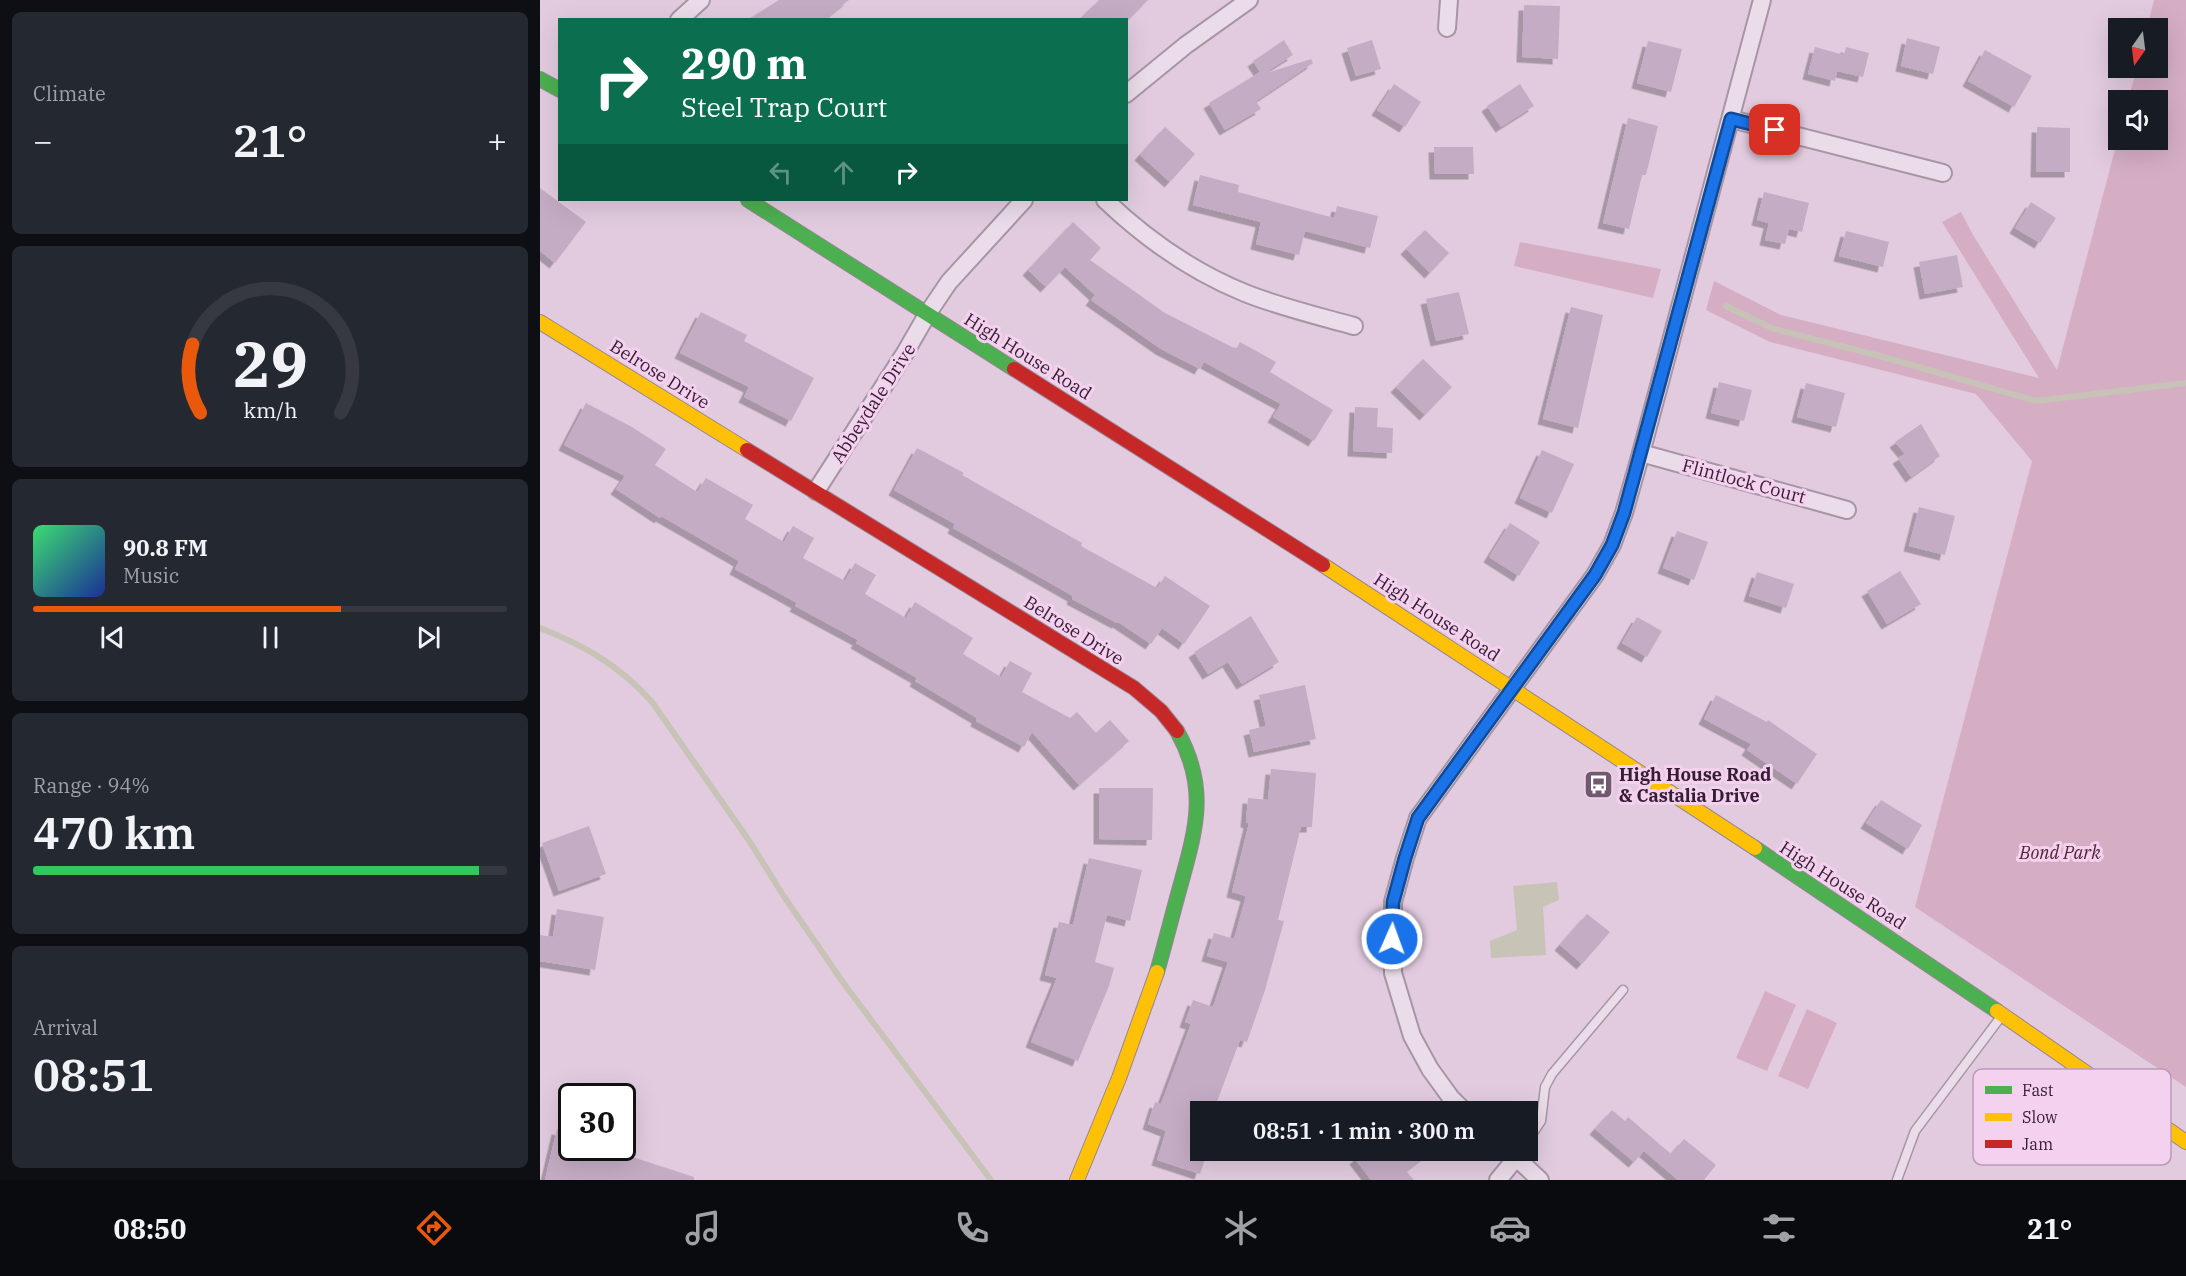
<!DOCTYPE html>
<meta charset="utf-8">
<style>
body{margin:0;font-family:"IBM Plex Serif",serif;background:#242831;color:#f1f3f6;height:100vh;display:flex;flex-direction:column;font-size:22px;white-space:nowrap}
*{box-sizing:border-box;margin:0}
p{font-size:20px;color:#9ea1a6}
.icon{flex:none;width:33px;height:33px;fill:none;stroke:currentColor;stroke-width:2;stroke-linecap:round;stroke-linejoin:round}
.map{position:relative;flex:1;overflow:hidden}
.sheet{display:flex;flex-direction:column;gap:12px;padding:12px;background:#0d0f14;width:540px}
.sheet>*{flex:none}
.top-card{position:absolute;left:18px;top:18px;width:570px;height:183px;border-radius:0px;box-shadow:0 6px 24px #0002;background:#0b6e4f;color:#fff;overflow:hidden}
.needle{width:39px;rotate:194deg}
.buttons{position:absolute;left:1568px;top:18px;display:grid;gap:12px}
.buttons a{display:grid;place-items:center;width:60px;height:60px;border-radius:0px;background:#171b24;box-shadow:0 6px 24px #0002;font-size:30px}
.speed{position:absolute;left:18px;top:1083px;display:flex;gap:12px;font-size:30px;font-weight:700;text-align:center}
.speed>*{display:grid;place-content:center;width:78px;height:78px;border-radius:50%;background:#171b24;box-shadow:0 6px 24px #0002;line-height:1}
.speed .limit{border:3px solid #111;border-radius:9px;background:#fff;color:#111}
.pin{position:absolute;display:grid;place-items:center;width:51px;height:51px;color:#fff;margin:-26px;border-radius:12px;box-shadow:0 3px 9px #0006}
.me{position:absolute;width:66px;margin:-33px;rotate:2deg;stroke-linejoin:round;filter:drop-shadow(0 0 4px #0008)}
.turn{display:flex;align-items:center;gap:21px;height:126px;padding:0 24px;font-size:27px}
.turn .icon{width:78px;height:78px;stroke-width:2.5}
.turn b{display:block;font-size:42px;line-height:51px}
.lanes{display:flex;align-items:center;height:57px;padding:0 24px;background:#0003;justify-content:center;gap:30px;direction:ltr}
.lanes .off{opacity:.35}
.big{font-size:45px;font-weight:600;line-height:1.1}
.sheet .widget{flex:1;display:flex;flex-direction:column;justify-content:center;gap:9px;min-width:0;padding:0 21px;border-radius:9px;background:#242831}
.sheet .dial{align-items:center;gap:0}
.dial svg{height:156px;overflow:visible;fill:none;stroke:#363941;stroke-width:7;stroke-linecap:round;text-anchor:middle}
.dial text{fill:#f1f3f6;stroke:none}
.song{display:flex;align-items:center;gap:18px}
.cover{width:72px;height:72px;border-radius:9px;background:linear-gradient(135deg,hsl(140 70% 55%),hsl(230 70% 35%))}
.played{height:6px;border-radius:3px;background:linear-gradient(90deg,#ea580c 65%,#363941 65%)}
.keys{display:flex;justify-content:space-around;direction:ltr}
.heat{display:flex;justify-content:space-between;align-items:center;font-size:33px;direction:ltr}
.charge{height:9px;border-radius:4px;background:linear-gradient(90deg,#34c759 94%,#363941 0)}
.trip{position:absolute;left:650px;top:1101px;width:348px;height:60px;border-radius:0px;background:#171b24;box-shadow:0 6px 24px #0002;font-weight:600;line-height:60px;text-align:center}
.dock{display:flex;height:96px;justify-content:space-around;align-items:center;background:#090b0e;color:#9ea1a6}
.dock .icon{width:42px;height:42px}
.dock .selected{color:#ea580c}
.dock b{font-size:27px;color:#f1f3f6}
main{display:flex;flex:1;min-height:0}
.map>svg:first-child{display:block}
.green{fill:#d5aec4}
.water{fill:#c7c3b6}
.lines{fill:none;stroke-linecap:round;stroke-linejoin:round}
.stream{stroke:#c7c3b6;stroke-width:6}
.building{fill:#c4acc5;filter:url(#shadow)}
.lane-casing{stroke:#a795a6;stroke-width:11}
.street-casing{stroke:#a795a6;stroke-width:20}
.fast-casing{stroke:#978595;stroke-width:16}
.slow-casing{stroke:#978595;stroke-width:16}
.jam-casing{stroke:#978595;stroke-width:16}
.lane{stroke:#eadce8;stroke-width:8}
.street{stroke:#eadce8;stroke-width:16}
.fast{stroke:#4caf50;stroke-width:14}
.slow{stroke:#ffc107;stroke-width:14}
.jam{stroke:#c62828;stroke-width:14}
.route-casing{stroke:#114b97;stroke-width:15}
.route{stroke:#1a73e8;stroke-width:10}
.labels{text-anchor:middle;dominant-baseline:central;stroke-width:6;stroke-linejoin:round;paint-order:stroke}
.street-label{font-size:18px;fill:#341d35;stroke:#f4d1ee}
.poi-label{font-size:18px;font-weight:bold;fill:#341d35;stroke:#f4d1ee;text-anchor:start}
.park-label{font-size:18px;font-style:italic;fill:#512532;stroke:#f4d1ee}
.key{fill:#f4d1ee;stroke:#ba9bb6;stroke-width:1.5}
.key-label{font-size:16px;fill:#341d35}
</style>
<main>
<section class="sheet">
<div class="widget"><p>Climate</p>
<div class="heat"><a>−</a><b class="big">21°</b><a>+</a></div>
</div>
<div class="widget dial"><svg viewBox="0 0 100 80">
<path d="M14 69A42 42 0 1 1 86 69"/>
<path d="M14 69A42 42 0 0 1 10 34" stroke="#ea580c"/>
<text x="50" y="56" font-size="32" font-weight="700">29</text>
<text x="50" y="72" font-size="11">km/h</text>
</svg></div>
<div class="widget">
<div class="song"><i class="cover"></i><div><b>90.8 FM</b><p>Music</p></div></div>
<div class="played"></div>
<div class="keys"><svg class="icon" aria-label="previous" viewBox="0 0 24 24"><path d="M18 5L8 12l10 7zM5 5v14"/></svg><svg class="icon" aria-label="pause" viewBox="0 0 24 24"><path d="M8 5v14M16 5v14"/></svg><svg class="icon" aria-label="next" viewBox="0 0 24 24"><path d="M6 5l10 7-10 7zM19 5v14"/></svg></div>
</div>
<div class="widget"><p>Range · 94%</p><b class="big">470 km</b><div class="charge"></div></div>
<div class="widget"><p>Arrival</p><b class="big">08:51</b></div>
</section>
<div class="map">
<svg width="1646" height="1180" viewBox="0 0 1646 1180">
<defs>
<filter id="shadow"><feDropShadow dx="-5.5" dy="5.5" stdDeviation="0" flood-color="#0004"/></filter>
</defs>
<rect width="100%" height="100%" fill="#e2cbdf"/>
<path class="green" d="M1614,0h32v1087l-271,-180 117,-446 -56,-67 -206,-52 -64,-32 8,-29 67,34 258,63 -97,-156 19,-10 12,23 84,135 61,-232v2h39v-40h-29l9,-32h20v-40h-10z
M980,242l141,27 -8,29 -139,-32z
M1225,991l31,14 -29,66 -31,-13z
M1267,1009l30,14 -29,66 -30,-13z"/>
<path class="water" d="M1017,882l2,18 -16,7 3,48 -55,3 -1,-17 27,-11 -4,-44z"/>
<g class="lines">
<path class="stream" d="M1186,306l48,23 106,27 156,45 150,-18
M0,628c44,17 80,38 112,74l98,140 33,53 59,86 149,199"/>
</g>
<path class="building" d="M239,0h70l-25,20h-77z
M559,0h49l-20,20h-49z
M984,5l36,1 -2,53 -36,-2z
M1367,38l33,9 -7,27 -32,-8z
M744,40l9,15 -24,15 1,2 41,-13 2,4 -57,38 5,8 -36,21 -16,-27 51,-31 -7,-11z
M832,40l9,29 -25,7 -9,-28z
M1108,41l34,8 -11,43 -34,-9z
M1275,47l29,8 2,-8 23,6 -6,24 -26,-6 -2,10 -27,-7z
M1445,50l47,26 -18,31 -46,-26z
M854,84l27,18 -16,25 -28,-17z
M980,84l14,22 -33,21 -14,-21z
M1088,118l30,8 -12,49h-4l-13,54 -26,-6z
M625,127l30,27 -25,28 -30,-27z
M1497,127l33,1v44h-34z
M894,147h39l1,27h-39z
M660,175l39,10 -1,7 96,26 3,-12 41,10 -8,32 -65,-17 -6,24 -43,-11 5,-22 -68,-17z
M0,188l46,34 -31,41 -15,-12z
M1224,192l45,11 -7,29 -13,-3 -4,15 -20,-4 4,-17 -12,-3z
M1491,202l25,16 -16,25 -25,-15z
M533,222l28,26 -11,12 75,53 71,36 4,-7 36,20 -6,10 63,38 -19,31 -41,-24 8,-13 -77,-42 -4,7 -39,-20 -70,-49 4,-5 -30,-28 -19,20 -18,-17z
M885,230l24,23 -19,20 -24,-24z
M1306,231l43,11 -6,25 -44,-11z
M1417,255l6,32 -38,7 -6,-32z
M919,292l10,42 -33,7 -10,-42z
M1031,307l32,8 -25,113 -35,-9z
M161,312l46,23 -3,6 70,37 -23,43 -47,-24 5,-10 -69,-34z
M883,359l29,28 -27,28 -29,-28z
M1179,382l33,8 -8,31 -33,-8z
M1266,383l39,10 -9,34 -39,-10z
M46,403l46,24 34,22 -11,16 42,27 9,-14 47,27 -8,14 39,23 9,-16 21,12 -11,20 42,23 10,-18 21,12 -11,19 41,24 9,-16 58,36 -10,16 38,23 9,-16 22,12 -10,19 48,26 7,-6 19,21 14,-13 19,21 -50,44 -47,-53 -8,15 -48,-26 1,-3 -62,-37 2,-3 -61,-35 2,-3 -63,-34 2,-3 -62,-34 4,-8 -78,-45 -1,2 -44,-29 9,-13 -61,-31z
M815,407l23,1 -1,19 16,1 -1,25 -39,-2z
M1381,424l19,32 -29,21 -13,-19 7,-4 -10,-12z
M377,448l47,25 -2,2 120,68 -1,3 76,42 8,-12 45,30 -26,38 -22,-16 -11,16 -33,-22 -1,1 -45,-24 1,-3 -120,-68 2,-4 -61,-34z
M1002,450l32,14 -22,49 -32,-15z
M1379,507l36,9 -10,39 -36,-9z
M970,523l30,19 -21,34 -30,-19z
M1137,531l31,11 -14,38 -31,-12z
M1360,571l21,33 -34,20 -20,-33z
M1217,572l37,12 -8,24 -37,-12z
M711,616l28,46 -37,22 -14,-22 -20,12 -14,-22z
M1097,617l25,14 -15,26 -25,-14z
M765,685l11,54 -62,13 -5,-22 17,-4 -7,-31z
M1176,695l51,27 1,-2 49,34 -20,30 -50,-34 4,-6 -47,-25z
M731,769l45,4 -4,54h-11l-23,93 6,1 -19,69 -18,52 -7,-2 -25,67 -15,-6v49h8l-8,24 -43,-14 9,-29 -18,-7 7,-22 6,2 30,-80 -6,-2 8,-22 20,7 15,-45 -21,-6 7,-23 20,6 12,-43 -14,-4 17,-69 -3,-1 2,-24 20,2z
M559,788h54l-1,52 -53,-1z
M1341,800l41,25 -14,24 -42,-26z
M49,826l17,48 -47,17 -17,-48z
M549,858l53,12 -12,51 -23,-6 -12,47 19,6 -5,18 -31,75 -47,-19 26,-64 -12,-3 14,-53 14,3z
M17,909l47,8 -9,53 -55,-9v-26l13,2z
M1047,914l23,18 -28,32 -22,-19z
M1072,1110l13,11 3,-4 43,37 13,-15 32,26 -12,15h-26l-34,-29 -10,11 -39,-33z
M17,1129l15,3v16h33l89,29v3h-149z
M825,1150h68l-27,21 8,9h-43l-16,-21z"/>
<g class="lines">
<defs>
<path id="lane" d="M987,1142l14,-21 4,-34 7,-13 71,-84
M1357,1180l18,-49 85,-113"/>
<path id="street" d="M139,20l22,-20
M907,28l2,-28
M586,94l60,-49 63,-45
M1191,119l212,54
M565,200c40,38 88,72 140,93 35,14 73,23 109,33
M1101,453l206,57
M276,491l89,-138 23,-40 21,-31 75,-82
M925,1112l-14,-14 -21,-29 -18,-33 -19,-63v-71l12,-44 13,-40 177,-243 17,-30 12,-32 17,-60 121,-453
M968,1150l32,30
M958,1180l18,-22"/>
<path id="fast" d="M0,79l20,11
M208,200l266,169
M1215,848l242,163
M617,972c8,-28 15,-56 23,-85 16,-58 29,-99 -3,-156"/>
<path id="slow" d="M0,322l207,128
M783,565l432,283
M1457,1011l189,131
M537,1180l42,-102 38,-106"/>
<path id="jam" d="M474,369l309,196
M207,450l387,238 27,23 16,20"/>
</defs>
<use href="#lane" class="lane-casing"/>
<use href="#street" class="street-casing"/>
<use href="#fast" class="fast-casing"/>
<use href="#slow" class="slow-casing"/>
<use href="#jam" class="jam-casing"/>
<use href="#lane" class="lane"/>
<use href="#street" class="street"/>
<use href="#fast" class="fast"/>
<use href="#slow" class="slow"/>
<use href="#jam" class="jam"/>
</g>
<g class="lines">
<defs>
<path id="route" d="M852,939l1,-37 12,-44 13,-40 177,-243 17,-30 12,-32 11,-40 96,-354 44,11"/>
</defs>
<use href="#route" class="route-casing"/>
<use href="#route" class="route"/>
</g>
<defs>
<symbol id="bus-square" viewBox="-11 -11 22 22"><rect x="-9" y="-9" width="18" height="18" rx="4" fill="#715a70" stroke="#f4d1ee"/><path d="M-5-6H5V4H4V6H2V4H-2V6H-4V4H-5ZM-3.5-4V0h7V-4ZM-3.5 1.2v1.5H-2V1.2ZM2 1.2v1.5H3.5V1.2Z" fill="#fff"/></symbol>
</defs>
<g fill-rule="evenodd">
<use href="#bus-square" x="1042" y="768" width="33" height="33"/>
</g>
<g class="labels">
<g class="street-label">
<text transform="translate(488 356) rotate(32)">High House Road</text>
<text transform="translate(120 374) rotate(32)">Belrose Drive</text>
<text transform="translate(333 403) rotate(-57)">Abbeydale Drive</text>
<text transform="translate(1204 481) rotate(15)">Flintlock Court</text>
<text transform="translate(897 617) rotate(33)">High House Road</text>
<text transform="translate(534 630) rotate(32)">Belrose Drive</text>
<text transform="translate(1303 885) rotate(33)">High House Road</text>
</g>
<g class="poi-label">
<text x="1079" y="774">High House Road<tspan x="1079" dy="21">&amp; Castalia Drive</tspan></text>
</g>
<g class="park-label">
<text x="1520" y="852">Bond Park</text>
</g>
</g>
<rect x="1433" y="1069" width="198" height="96" rx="9" class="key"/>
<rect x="1445" y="1086" width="27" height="8" fill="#4caf50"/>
<rect x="1445" y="1113" width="27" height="8" fill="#ffc107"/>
<rect x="1445" y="1140" width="27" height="8" fill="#c62828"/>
<g class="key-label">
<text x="1482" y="1096">Fast</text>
<text x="1482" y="1123">Slow</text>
<text x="1482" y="1150">Jam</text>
</g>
</svg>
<div class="buttons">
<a><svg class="needle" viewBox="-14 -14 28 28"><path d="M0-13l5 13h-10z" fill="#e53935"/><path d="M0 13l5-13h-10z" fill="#9ea1a6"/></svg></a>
<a><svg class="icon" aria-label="sound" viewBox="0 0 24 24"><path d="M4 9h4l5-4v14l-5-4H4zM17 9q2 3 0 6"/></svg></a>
</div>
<div class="speed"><div class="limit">30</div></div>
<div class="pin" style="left:1235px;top:130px;background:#d93025"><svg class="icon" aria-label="arrive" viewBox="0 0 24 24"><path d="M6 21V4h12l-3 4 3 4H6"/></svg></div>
<svg class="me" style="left:852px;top:939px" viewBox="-20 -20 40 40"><circle r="17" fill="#1a73e8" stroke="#fff" stroke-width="3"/><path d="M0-11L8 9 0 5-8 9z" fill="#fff"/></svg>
<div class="trip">08:51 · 1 min · 300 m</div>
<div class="top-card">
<div class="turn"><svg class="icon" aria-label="right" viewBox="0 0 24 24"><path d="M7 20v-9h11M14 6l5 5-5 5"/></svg><div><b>290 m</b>Steel Trap Court</div></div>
<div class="lanes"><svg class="icon off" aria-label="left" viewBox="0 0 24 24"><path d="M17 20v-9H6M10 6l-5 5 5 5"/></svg><svg class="icon off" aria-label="ahead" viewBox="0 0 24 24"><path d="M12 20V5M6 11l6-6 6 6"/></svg><svg class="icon" aria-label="right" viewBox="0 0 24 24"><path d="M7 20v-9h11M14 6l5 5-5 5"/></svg></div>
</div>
</div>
</main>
<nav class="dock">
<b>08:50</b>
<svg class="icon selected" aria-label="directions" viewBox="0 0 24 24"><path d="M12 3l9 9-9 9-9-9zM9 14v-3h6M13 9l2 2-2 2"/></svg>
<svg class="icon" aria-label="music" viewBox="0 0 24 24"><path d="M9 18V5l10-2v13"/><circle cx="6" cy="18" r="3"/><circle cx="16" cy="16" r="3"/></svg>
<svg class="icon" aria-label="phone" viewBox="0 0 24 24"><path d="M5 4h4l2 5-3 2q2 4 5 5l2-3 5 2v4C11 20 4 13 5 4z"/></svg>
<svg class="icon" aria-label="climate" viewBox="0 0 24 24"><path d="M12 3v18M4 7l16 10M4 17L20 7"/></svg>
<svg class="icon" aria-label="car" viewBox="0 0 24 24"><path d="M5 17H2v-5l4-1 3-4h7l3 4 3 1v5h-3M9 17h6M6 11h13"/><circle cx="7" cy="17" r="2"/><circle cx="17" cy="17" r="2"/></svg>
<svg class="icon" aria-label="filters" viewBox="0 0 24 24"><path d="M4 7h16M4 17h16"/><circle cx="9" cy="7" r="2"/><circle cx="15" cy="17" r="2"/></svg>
<b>21°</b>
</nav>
